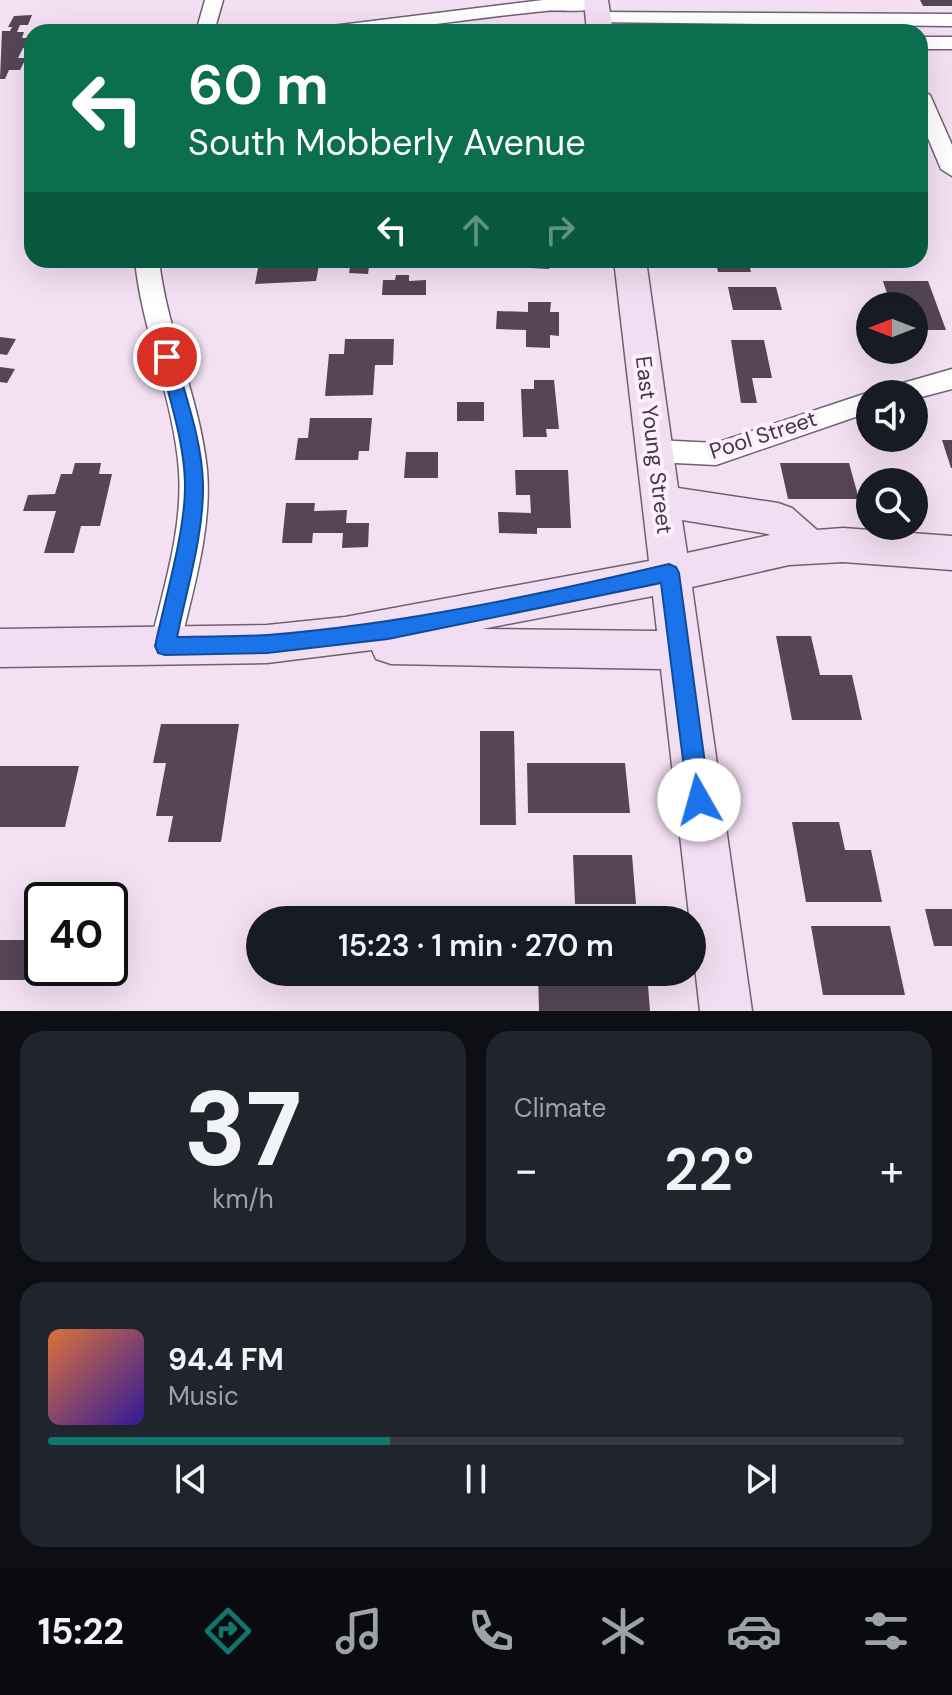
<!DOCTYPE html>
<meta charset="utf-8">
<style>
body{margin:0;font-family:"DM Sans",sans-serif;background:#20242c;color:#f1f3f6;height:100vh;display:flex;flex-direction:column;font-size:30px;white-space:nowrap}
*{box-sizing:border-box;margin:0}
p{font-size:26px;color:#9ea1a6}
.icon{flex:none;width:44px;height:44px;fill:none;stroke:currentColor;stroke-width:2;stroke-linecap:round;stroke-linejoin:round}
.map{position:relative;height:1011px;overflow:hidden}
.details{display:flex;flex-direction:column;gap:20px;padding:20px;background:#0d0f14;flex:1}
.details>*{flex:none}
.top-card{position:absolute;left:24px;top:24px;width:904px;height:244px;border-radius:24px;box-shadow:0 8px 32px #0002;background:#0b6e4f;color:#fff;overflow:hidden}
.needle{width:52px;rotate:270deg}
.buttons{position:absolute;left:856px;top:292px;display:grid;gap:16px}
.buttons a{display:grid;place-items:center;width:72px;height:72px;border-radius:50%;background:#171b24;box-shadow:0 8px 32px #0002;font-size:40px}
.speed{position:absolute;left:24px;top:882px;display:flex;gap:16px;font-size:40px;font-weight:700;text-align:center}
.speed>*{display:grid;place-content:center;width:104px;height:104px;border-radius:50%;background:#171b24;box-shadow:0 8px 32px #0002;line-height:1}
.speed .limit{border:4px solid #111;border-radius:12px;background:#fff;color:#111}
.pin{position:absolute;display:grid;place-items:center;width:68px;height:68px;color:#fff;margin:-34px;border:4px solid #fff;border-radius:50%;box-shadow:0 2px 8px #0007}
.me{position:absolute;width:88px;margin:-44px;rotate:353deg;stroke-linejoin:round;filter:drop-shadow(0 0 6px #0008)}
.turn{display:flex;align-items:center;gap:28px;height:168px;padding:0 32px;font-size:36px}
.turn .icon{width:104px;height:104px;stroke-width:2.5}
.turn b{display:block;font-size:56px;line-height:68px}
.lanes{display:flex;align-items:center;height:76px;padding:0 32px;background:#0003;justify-content:center;gap:40px;direction:ltr}
.lanes .off{opacity:.35}
.big{font-size:60px;font-weight:600;line-height:1.1}
.details .card{flex:1;display:flex;flex-direction:column;justify-content:center;gap:12px;min-width:0;padding:0 28px;border-radius:24px;background:#20242c}
.details .dial{align-items:center;gap:0}
.dial b{font-size:104px;line-height:1}
.song{display:flex;align-items:center;gap:24px}
.cover{width:96px;height:96px;border-radius:12px;background:linear-gradient(135deg,hsl(20 70% 55%),hsl(250 70% 35%))}
.played{height:8px;border-radius:4px;background:linear-gradient(90deg,#0f766e 40%,#363941 40%)}
.keys{display:flex;justify-content:space-around;direction:ltr}
.heat{display:flex;justify-content:space-between;align-items:center;font-size:44px;direction:ltr}
.details .tiles{flex:1;display:grid;gap:20px;grid-template-columns:1fr 1fr}
.card:last-child{grid-column:span 2}
.trip{position:absolute;left:246px;top:906px;width:460px;height:80px;border-radius:40px;background:#171b24;box-shadow:0 8px 32px #0002;font-weight:600;line-height:80px;text-align:center}
.menu{display:flex;height:128px;justify-content:space-around;align-items:center;background:#090b0e;color:#9ea1a6}
.menu .icon{width:56px;height:56px}
.menu .on{color:#0f766e}
.menu b{font-size:36px;color:#f1f3f6}
.map>svg:first-child{display:block}
.building{fill:#554555}
.lines{fill:none;stroke-linecap:round;stroke-linejoin:round}
.street-casing{stroke:#716070;stroke-width:3}
.secondary-casing{stroke:#716070;stroke-width:3}
.street{fill:#fff;fill-rule:evenodd}
.secondary{fill:#f2def2;fill-rule:evenodd}
.route{fill:#1a73e8;stroke:#114b97;stroke-width:2}
.labels{text-anchor:middle;dominant-baseline:central;stroke-width:8;stroke-linejoin:round;paint-order:stroke}
.street-label{font-size:22px;fill:#40383f;stroke:#feeefe}
</style>
<div class="map">
<svg width="952" height="1011" viewBox="0 0 952 1011">
<rect width="100%" height="100%" fill="#f3e0f3"/>
<path class="building" d="M920,0h32v6h-29z
M32,15l-4,10h-8l-3,7h7l-2,6h10l-3,10h-6l-5,10h8l-6,12h-11l-4,9h-5l2,-48h8l2,-4h-4l6,-11z
M505,24h26l1,8h-33v-5h6z
M254,260h66l-4,21 -61,3 3,-16h-5z
M351,260h29l-1,7h-10l-1,7 -19,-1z
M496,260h53v9l-19,-1v-4l-34,-1z
M715,260h33l3,12h-33z
M396,275h13v6l17,-1v15h-44l1,-15h12z
M883,281h45l18,49h-32v-24h-23z
M728,287h48l6,23h-49z
M528,302h23l-1,10h9v24l-9,-1v13l-24,-1v-17l-30,-1 1,-18 31,1z
M0,337l16,2 -9,16 -7,-1z
M345,339h49l-1,26h-18l-2,30 -48,1 4,-42h15z
M731,340h33l8,38h-20l5,25h-16z
M0,367l15,2 -8,14 -7,-1z
M534,380h20l5,49h-13l1,8h-24l-2,-48h13z
M457,402h27v19h-27z
M310,418h62l-3,33h-10l-1,9h-63l3,-22h10z
M942,440h10v28h-1z
M406,452h32v26h-34z
M75,463h26l-2,11h13l-12,52h-19l-7,27h-30l12,-42h-33l5,-16 27,-1 6,-20h11z
M780,463h69l10,36h-71z
M515,470h53l3,58h-34v6l-38,-1 -1,-21 33,1 -1,-18h-14z
M286,503h29l-1,8 33,-1 -1,13h23l-1,24 -26,1 1,-15h-30l-1,10h-30z
M776,636h35l9,39h32l10,45h-70z
M161,724h78l-18,118h-53l5,-26h-17l10,-53h-13z
M480,731h34l2,94h-36z
M527,763h98l5,50h-102z
M0,766h79l-14,61h-65z
M792,822h47l6,28h26l11,52h-76z
M573,855h59l4,49h-61z
M925,909h27v37h-18z
M811,926h79l15,69h-82z
M0,940h34l-9,40h-25z
M538,972h109l3,39h-111z"/>
<g class="lines">
<defs>
<path id="street" d="M205,0h18l-9,32h-18z
M543,0h60l2,3c-12,12 -43,6 -60,8 -74,7 -147,21 -222,21l9,-6z
M598,12l354,2v12l-361,-4 -2,-4 2,-4z
M920,37h32v12h-32z
M920,89l10,6 22,50v31l-11,-7 -21,-50z
M135,260h24c8,72 41,138 48,210 5,59 -14,119 -27,176l-4,10 -11,4 -11,-4 -4,-10c13,-57 33,-116 29,-175 -5,-72 -37,-139 -44,-211z
M952,369v20l-38,10v-5h-29l4,-7z
M870,392l7,2h-7v18l-154,53 -61,-3 -10,-3 -3,-8 3,-8 10,-3 61,3z"/>
<path id="secondary" d="M584,0h24l5,32h-26z
M614,260h32l32,228 100,15 14,5 25,22 26,-2 109,8v34l-109,-8 -54,3 -97,22 60,424h-52l-39,-342 -270,-5 -15,-5 -4,-9 -105,13 -267,4v-38l267,-4 78,-8 304,-56zM682,520l86,14 2,1 -83,18zM653,596l4,35 -175,-2z"/>
</defs>
<use href="#street" class="street-casing"/>
<use href="#secondary" class="secondary-casing"/>
<use href="#street" class="street"/>
<use href="#secondary" class="secondary"/>
</g>
<path class="route" d="M167,350l8,7c11,41 27,84 28,127 1,50 -16,104 -26,153 30,-1 61,0 91,-2 135,-11 270,-40 401,-71l7,3 3,6 31,227 -4,8 -7,3 -8,-3 -3,-8 -27,-217 -273,56 -121,14 -102,2 -7,-2 -3,-7c10,-47 31,-117 30,-163 -1,-43 -16,-85 -26,-126z"/>
<g class="labels">
<g class="street-label">
<text transform="translate(763 435) rotate(-18)">Pool Street</text>
<text transform="translate(654 445) rotate(83)">East Young Street</text>
</g>
</g>
</svg>
<div class="buttons">
<a><svg class="needle" viewBox="-14 -14 28 28"><path d="M0-13l5 13h-10z" fill="#e53935"/><path d="M0 13l5-13h-10z" fill="#9ea1a6"/></svg></a>
<a><svg class="icon" aria-label="sound" viewBox="0 0 24 24"><path d="M4 9h4l5-4v14l-5-4H4zM17 9q2 3 0 6"/></svg></a>
<a><svg class="icon" aria-label="search" viewBox="0 0 24 24"><circle cx="10" cy="10" r="6"/><path d="M15 15l6 6"/></svg></a>
</div>
<div class="speed"><div class="limit">40</div></div>
<div class="pin" style="left:167px;top:357px;background:#d93025"><svg class="icon" aria-label="arrive" viewBox="0 0 24 24"><path d="M6 21V4h12l-3 4 3 4H6"/></svg></div>
<svg class="me" style="left:699px;top:800px" viewBox="-20 -20 40 40"><circle r="19" fill="#fff"/><path d="M0-13L10 11 0 6-10 11z" fill="#1a73e8"/></svg>
<div class="trip">15:23 · 1 min · 270 m</div>
<div class="top-card">
<div class="turn"><svg class="icon" aria-label="left" viewBox="0 0 24 24"><path d="M17 20v-9H6M10 6l-5 5 5 5"/></svg><div><b>60 m</b>South Mobberly Avenue</div></div>
<div class="lanes"><svg class="icon" aria-label="left" viewBox="0 0 24 24"><path d="M17 20v-9H6M10 6l-5 5 5 5"/></svg><svg class="icon off" aria-label="ahead" viewBox="0 0 24 24"><path d="M12 20V5M6 11l6-6 6 6"/></svg><svg class="icon off" aria-label="right" viewBox="0 0 24 24"><path d="M7 20v-9h11M14 6l5 5-5 5"/></svg></div>
</div>
</div>
<section class="details">
<div class="tiles">
<div class="card dial"><b>37</b><p>km/h</p></div>
<div class="card"><p>Climate</p>
<div class="heat"><a>−</a><b class="big">22°</b><a>+</a></div>
</div>
<div class="card">
<div class="song"><i class="cover"></i><div><b>94.4 FM</b><p>Music</p></div></div>
<div class="played"></div>
<div class="keys"><svg class="icon" aria-label="previous" viewBox="0 0 24 24"><path d="M18 5L8 12l10 7zM5 5v14"/></svg><svg class="icon" aria-label="pause" viewBox="0 0 24 24"><path d="M8 5v14M16 5v14"/></svg><svg class="icon" aria-label="next" viewBox="0 0 24 24"><path d="M6 5l10 7-10 7zM19 5v14"/></svg></div>
</div>
</div>
</section>
<nav class="menu">
<b>15:22</b>
<svg class="icon on" aria-label="directions" viewBox="0 0 24 24"><path d="M12 3l9 9-9 9-9-9zM9 14v-3h6M13 9l2 2-2 2"/></svg>
<svg class="icon" aria-label="music" viewBox="0 0 24 24"><path d="M9 18V5l10-2v13"/><circle cx="6" cy="18" r="3"/><circle cx="16" cy="16" r="3"/></svg>
<svg class="icon" aria-label="phone" viewBox="0 0 24 24"><path d="M5 4h4l2 5-3 2q2 4 5 5l2-3 5 2v4C11 20 4 13 5 4z"/></svg>
<svg class="icon" aria-label="climate" viewBox="0 0 24 24"><path d="M12 3v18M4 7l16 10M4 17L20 7"/></svg>
<svg class="icon" aria-label="car" viewBox="0 0 24 24"><path d="M5 17H2v-5l4-1 3-4h7l3 4 3 1v5h-3M9 17h6M6 11h13"/><circle cx="7" cy="17" r="2"/><circle cx="17" cy="17" r="2"/></svg>
<svg class="icon" aria-label="filters" viewBox="0 0 24 24"><path d="M4 7h16M4 17h16"/><circle cx="9" cy="7" r="2"/><circle cx="15" cy="17" r="2"/></svg>
</nav>
